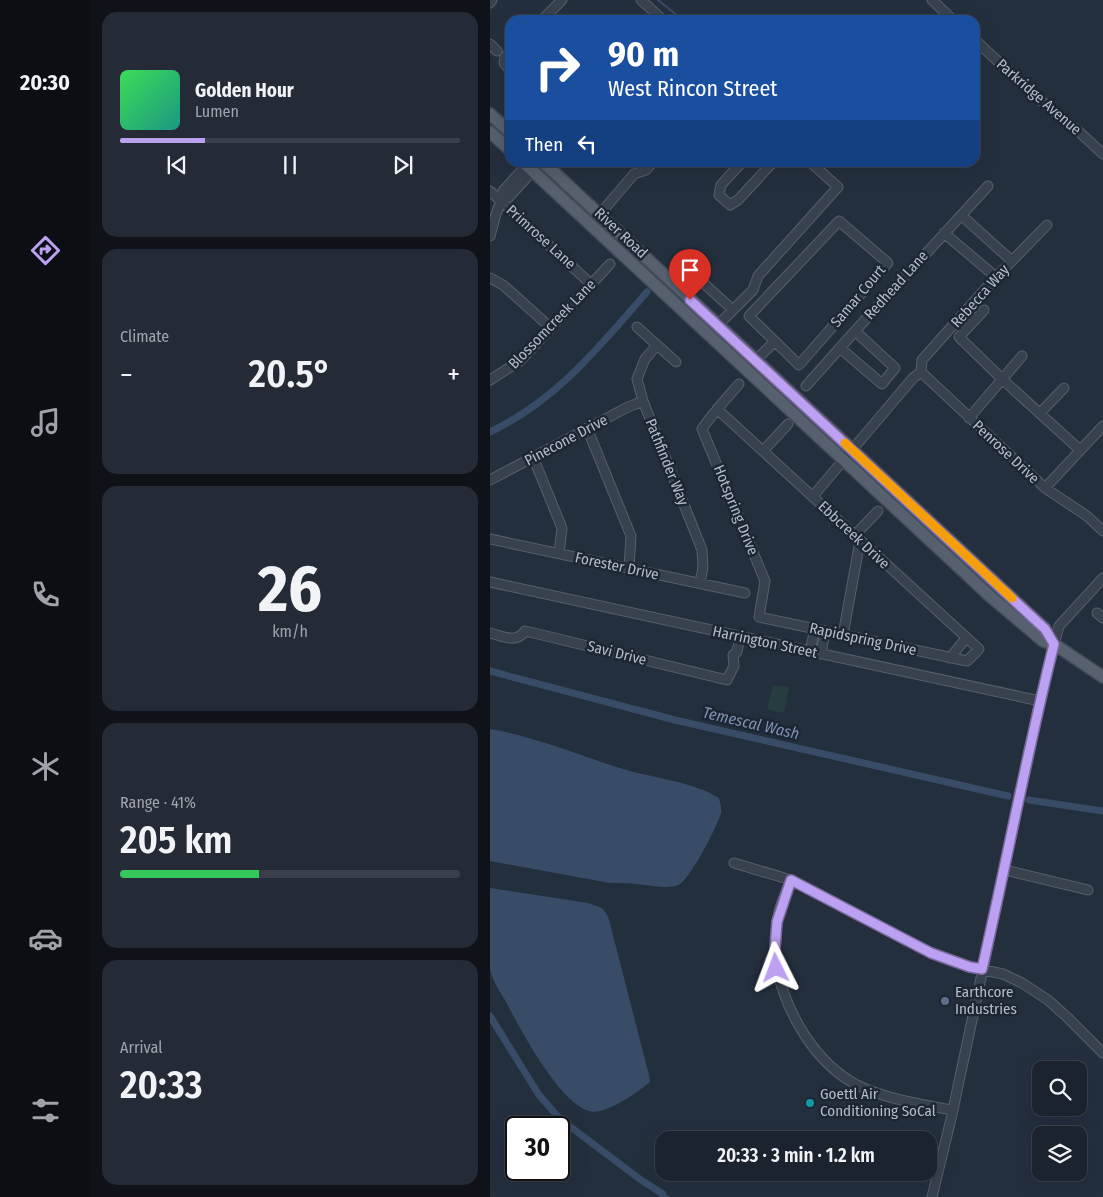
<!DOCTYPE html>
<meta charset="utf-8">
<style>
body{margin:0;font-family:"Fira Sans Condensed",sans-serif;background:#242b36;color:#f1f3f6;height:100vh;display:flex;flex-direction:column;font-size:19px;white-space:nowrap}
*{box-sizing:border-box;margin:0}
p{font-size:16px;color:#a0a4aa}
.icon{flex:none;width:28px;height:28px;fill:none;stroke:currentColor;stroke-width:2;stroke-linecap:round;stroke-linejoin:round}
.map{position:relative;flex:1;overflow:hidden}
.drawer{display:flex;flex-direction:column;gap:12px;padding:12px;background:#0f1319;width:400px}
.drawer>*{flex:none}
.banner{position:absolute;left:15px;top:15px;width:475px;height:152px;border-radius:15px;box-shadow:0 5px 20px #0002,0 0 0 1px #39404a;background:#1a4fa0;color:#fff;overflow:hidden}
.tools{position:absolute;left:542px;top:1061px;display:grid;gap:10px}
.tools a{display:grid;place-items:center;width:55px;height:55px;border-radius:10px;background:#1b232e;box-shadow:0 5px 20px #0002,0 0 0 1px #39404a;font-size:25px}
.speed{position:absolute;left:15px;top:1116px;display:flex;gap:10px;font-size:25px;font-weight:700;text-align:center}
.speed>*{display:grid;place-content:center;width:65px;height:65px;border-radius:50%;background:#1b232e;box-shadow:0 5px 20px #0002,0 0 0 1px #39404a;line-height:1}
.speed .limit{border:2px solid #111;border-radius:8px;background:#fff;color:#111}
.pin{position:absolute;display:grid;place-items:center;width:42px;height:42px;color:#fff;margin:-51px -21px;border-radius:50% 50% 50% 0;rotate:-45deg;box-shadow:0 0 5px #0007}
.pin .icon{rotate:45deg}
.me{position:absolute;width:55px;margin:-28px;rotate:357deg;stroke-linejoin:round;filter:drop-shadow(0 0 4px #0008)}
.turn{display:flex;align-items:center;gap:18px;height:105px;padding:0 20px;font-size:22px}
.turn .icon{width:65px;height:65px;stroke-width:2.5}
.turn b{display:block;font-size:35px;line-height:42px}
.then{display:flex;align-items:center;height:48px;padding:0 20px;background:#0003;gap:10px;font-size:19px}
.big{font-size:38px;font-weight:600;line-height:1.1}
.drawer .card{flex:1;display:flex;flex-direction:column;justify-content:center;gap:8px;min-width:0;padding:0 18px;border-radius:15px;background:#242b36}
.drawer .dial{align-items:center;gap:0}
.dial b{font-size:65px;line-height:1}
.song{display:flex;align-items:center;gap:15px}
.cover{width:60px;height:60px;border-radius:8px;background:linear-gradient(135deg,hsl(130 70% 55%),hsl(170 70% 35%))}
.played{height:5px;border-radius:2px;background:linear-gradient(90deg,#bca0f2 25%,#39404a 25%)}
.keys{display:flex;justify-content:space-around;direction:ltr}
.heat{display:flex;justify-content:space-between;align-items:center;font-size:28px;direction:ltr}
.charge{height:8px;border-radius:4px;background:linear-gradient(90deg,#34c759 41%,#39404a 0)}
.trip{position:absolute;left:165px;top:1131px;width:282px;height:50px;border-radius:15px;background:#1b232e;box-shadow:0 5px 20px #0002,0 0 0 1px #39404a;font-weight:600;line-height:50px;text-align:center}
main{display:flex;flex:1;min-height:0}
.menu{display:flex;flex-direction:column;width:90px;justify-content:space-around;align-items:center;background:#0b0e12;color:#a0a4aa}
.menu .icon{width:35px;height:35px}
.menu .active{color:#bca0f2}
.menu b{font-size:22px;color:#f1f3f6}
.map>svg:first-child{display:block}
.green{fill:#263c3f}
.water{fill:#394c67}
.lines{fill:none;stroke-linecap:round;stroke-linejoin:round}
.stream{stroke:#394c67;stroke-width:2}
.canal{stroke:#394c67;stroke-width:7}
.minor-casing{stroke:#565f6c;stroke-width:11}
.major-casing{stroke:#414a57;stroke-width:14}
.minor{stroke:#38414e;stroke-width:9}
.major{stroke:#56606e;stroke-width:11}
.route-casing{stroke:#7a689d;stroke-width:12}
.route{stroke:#bca0f2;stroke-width:9}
.slow{stroke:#f59e0b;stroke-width:9}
.service-dot{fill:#5c6f8a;stroke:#1d2633;stroke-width:2}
.culture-dot{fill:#0f9aa8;stroke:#1d2633;stroke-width:2}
.labels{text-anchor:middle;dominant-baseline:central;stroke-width:5;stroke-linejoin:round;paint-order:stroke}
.street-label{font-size:15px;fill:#b4bcc9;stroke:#1d2633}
.poi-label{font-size:15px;fill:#b4bcc9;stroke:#1d2633;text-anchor:start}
.water-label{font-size:16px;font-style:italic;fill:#7c92b1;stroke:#1d2633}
</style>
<main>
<nav class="menu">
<b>20:30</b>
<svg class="icon active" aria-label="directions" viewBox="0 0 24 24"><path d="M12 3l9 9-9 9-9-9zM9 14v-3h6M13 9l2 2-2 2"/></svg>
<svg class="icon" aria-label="music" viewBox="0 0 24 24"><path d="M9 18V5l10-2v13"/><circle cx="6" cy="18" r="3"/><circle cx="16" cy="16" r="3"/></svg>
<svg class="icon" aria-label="phone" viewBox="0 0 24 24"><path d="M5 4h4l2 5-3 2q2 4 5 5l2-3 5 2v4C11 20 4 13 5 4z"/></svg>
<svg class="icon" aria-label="climate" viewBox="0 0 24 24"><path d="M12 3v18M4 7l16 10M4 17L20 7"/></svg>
<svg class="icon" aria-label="car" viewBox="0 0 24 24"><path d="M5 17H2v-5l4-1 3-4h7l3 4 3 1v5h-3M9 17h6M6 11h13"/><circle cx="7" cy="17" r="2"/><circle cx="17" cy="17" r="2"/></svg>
<svg class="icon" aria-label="filters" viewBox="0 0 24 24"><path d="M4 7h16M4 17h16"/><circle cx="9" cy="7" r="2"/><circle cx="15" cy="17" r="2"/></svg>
</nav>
<section class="drawer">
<div class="card">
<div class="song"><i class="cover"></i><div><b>Golden Hour</b><p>Lumen</p></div></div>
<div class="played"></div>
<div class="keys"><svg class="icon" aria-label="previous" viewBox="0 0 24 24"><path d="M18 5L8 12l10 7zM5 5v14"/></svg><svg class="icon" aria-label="pause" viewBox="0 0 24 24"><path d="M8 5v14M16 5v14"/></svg><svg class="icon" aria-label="next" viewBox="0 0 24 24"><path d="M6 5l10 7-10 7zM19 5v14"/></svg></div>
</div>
<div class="card"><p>Climate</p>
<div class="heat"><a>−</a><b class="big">20.5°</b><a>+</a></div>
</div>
<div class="card dial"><b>26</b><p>km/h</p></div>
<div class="card"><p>Range · 41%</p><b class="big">205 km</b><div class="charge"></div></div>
<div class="card"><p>Arrival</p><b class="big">20:33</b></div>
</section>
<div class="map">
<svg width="613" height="1197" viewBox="0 0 613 1197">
<rect width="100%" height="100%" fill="#242f3e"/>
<path class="green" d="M283,685l16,2 -5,26 -17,-4z"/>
<path class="water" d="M0,729c48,8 94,29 140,42 29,8 63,11 89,27 1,5 3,10 2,15 -3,12 -32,69 -43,72 -12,4 -21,1 -34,0 -11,-2 -23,-2 -34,-2l-120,-22z
M0,888l98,15 14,5 6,8 41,159 1,7c-12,10 -45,34 -61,29 -30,-8 -70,-84 -84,-111 -6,-10 -13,-20 -15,-31 0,-7 0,-16 0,-23 0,-19 0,-39 0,-58z"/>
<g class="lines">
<path class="stream" d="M168,0l25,20
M173,1194l6,3"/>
<path class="canal" d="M0,432c67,-32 109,-85 157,-140
M0,671l185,49 333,76
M539,800l74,11
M0,1016l49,79 21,24 81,61 22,14v3"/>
<defs>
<path id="minor" d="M151,0l22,20
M442,0l21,20
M0,3l2,-3
M52,20l20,-20
M485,40l60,56 41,33 27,25
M0,44l7,7
M20,52l-5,5 -1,6 6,7
M252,162l-21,23 -2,10 11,10 8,-5 35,-38
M0,191l101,93
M11,201l8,-4 19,-21 3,-12
M109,215l35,-41 12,-4 7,-8
M471,215l51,46
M349,221l49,42 -89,102 -50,-49z
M454,233l52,44
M0,236l6,-22 5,-13 2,-10 17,-19 9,-5
M188,260l55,50
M0,278l13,7 48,43
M494,310l-25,27 43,42 78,71
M228,325l35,-35 5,-14 80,-89 -28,-25
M147,327l39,35
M167,345l-12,14 -8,20 6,22 59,149 1,17 -3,16
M350,348l42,36 13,-16 -40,-37
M266,360l18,-18
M431,372l1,-12 74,-83 51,-52
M0,380l30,-19 90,-97
M316,386l49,-55 133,-145
M227,409l262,240 -12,12 -208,-44 6,-36 -63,-152c11,-16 24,-30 37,-45
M550,413l24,-25
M479,418l53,-62
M97,428l44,108 -2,32
M273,451l25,-27
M43,457l29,71 -3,25
M0,480l136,-72 17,-7
M555,488l58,-62
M323,496l100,-118 8,-6 124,116 42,28 16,15
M364,536l24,-25
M0,539l255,54
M0,582l550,119
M607,613l6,5
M0,633c13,3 26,11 35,-2l13,3 189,46 7,-14 -1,-11 4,-3 3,-15
M353,635l17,-94
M320,651l5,-22
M331,654l4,-23
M460,658l16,-20
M244,863l57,17 140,73 39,14 33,7 19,9 26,17 19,17 36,36
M515,870l83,20
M301,880c-6,14 -13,29 -14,44 -2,14 -3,31 0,45 10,45 38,94 80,116 29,14 63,19 95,25
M442,1197l19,-78 89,-418 19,-75 44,-48"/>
<path id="major" d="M0,114l20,18
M0,132l20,18
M33,162l468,435 52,44 11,3
M53,162l502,467 9,15 49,33"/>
</defs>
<use href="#minor" class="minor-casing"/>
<use href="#major" class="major-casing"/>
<use href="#minor" class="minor"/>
<use href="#major" class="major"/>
</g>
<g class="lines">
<defs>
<path id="route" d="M200,300l355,329 9,15c-27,108 -47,217 -72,325l-12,-2 -39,-14 -140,-73 -14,42 -2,27 1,19"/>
</defs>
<use href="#route" class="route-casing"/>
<use href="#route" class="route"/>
<path class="slow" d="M355,443l167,155"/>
</g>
<circle class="service-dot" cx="455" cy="1001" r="5"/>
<circle class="culture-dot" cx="320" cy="1103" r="5"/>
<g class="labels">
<g class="street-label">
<text transform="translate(549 97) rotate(41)">Parkridge Avenue</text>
<text transform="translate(131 233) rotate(43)">River Road</text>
<text transform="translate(51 237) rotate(42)">Primrose Lane</text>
<text transform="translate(406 285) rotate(-48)">Redhead Lane</text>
<text transform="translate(368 296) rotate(-50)">Samar Court</text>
<text transform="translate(490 296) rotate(-48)">Rebecca Way</text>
<text transform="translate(62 324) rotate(-46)">Blossomcreek Lane</text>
<text transform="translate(76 440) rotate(-28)">Pinecone Drive</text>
<text transform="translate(516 452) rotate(43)">Penrose Drive</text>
<text transform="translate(177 462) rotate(68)">Pathfinder Way</text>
<text transform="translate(246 510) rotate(68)">Hotspring Drive</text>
<text transform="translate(364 535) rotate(43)">Ebbcreek Drive</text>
<text transform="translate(127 566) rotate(12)">Forester Drive</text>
<text transform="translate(373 639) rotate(12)">Rapidspring Drive</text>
<text transform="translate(275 642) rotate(12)">Harrington Street</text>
<text transform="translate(127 653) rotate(14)">Savi Drive</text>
</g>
<g class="poi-label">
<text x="465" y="992">Earthcore<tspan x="465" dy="17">Industries</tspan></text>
<text x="330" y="1094">Goettl Air<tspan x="330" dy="17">Conditioning SoCal</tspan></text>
</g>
<g class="water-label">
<text transform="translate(261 723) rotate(13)">Temescal Wash</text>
</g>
</g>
</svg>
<div class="tools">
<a><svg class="icon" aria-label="search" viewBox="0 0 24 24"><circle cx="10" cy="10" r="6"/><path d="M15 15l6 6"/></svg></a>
<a><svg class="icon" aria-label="layers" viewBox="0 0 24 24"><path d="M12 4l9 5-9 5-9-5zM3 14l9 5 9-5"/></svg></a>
</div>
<div class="speed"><div class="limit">30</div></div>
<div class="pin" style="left:200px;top:300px;background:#d93025"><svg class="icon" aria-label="arrive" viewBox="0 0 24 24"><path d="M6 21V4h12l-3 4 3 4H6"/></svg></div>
<svg class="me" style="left:286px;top:968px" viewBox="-20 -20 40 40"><path d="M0-17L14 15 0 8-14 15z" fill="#bca0f2" stroke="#fff" stroke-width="4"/></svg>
<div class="trip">20:33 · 3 min · 1.2 km</div>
<div class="banner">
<div class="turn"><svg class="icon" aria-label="right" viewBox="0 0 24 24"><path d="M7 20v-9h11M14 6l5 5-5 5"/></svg><div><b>90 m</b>West Rincon Street</div></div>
<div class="then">Then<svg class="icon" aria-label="left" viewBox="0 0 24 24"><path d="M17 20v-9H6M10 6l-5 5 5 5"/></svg></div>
</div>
</div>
</main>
